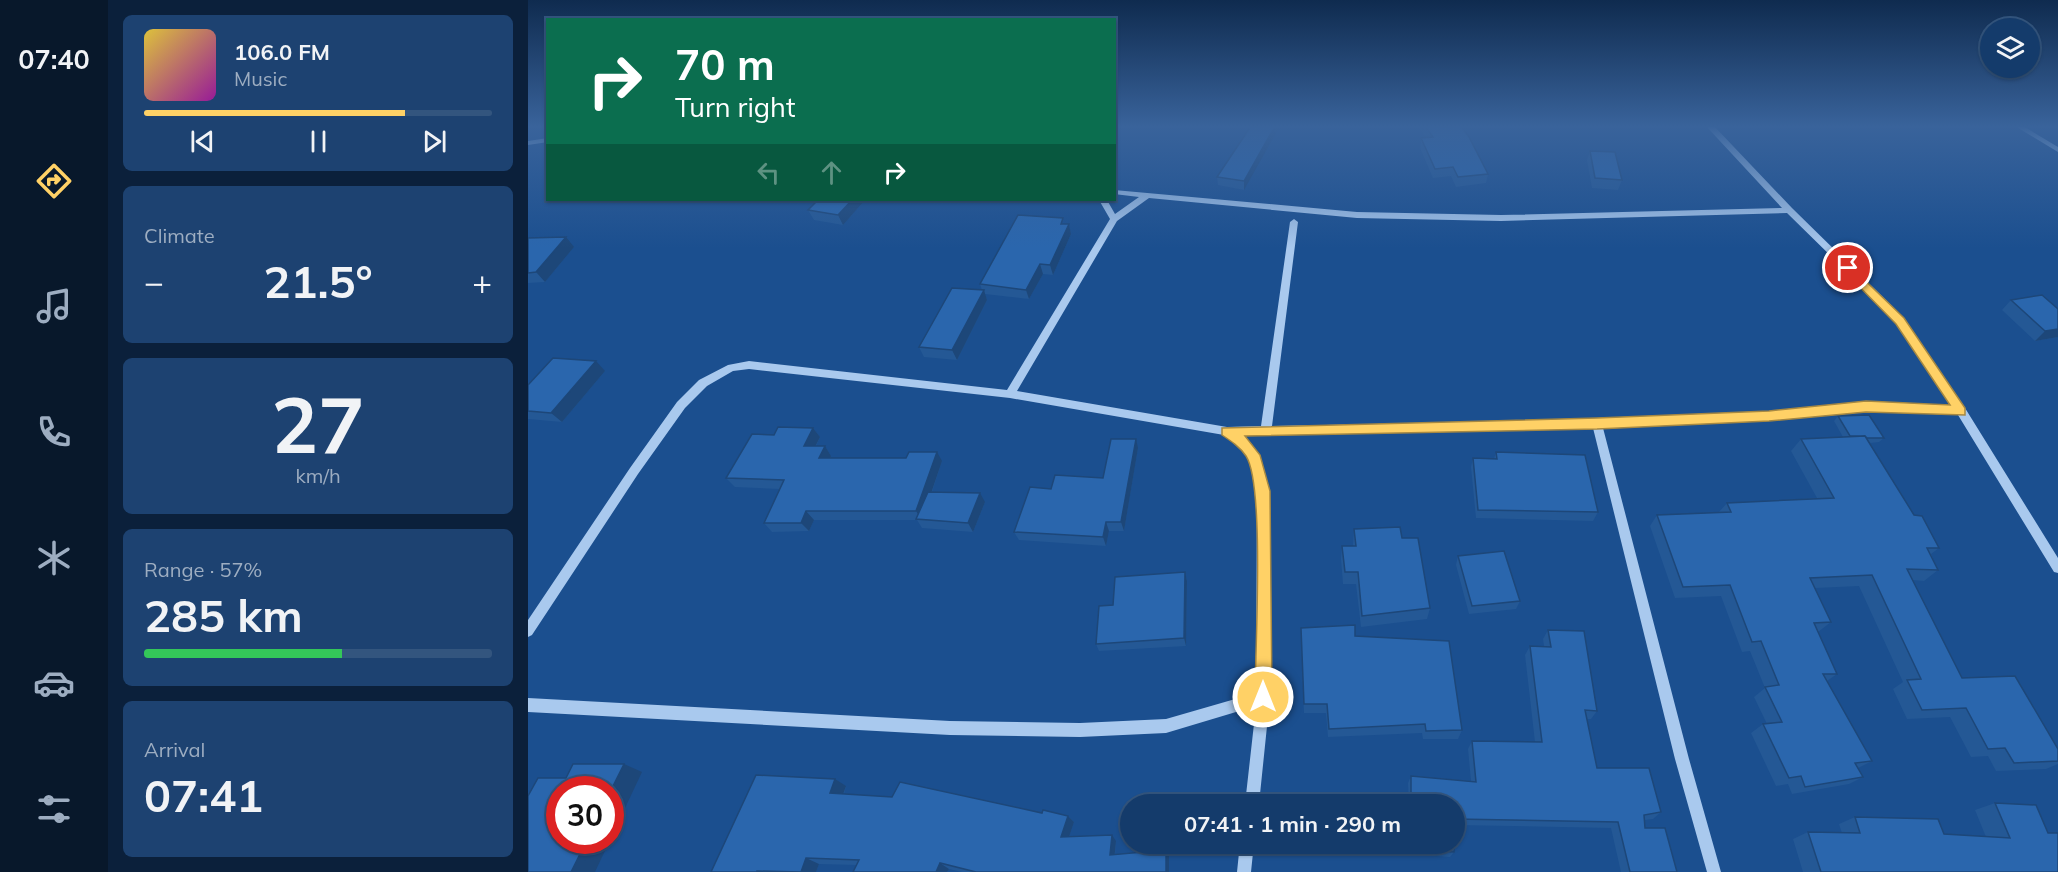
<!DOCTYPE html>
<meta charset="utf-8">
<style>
body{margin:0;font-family:Mulish,sans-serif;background:#1d4271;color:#f1f3f6;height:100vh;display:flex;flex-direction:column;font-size:22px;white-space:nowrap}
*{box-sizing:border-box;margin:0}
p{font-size:20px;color:#9dadc1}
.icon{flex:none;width:33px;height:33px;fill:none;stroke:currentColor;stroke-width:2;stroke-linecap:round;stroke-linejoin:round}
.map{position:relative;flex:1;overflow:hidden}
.side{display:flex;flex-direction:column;gap:15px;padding:15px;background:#0b203b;width:420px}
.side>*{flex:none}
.top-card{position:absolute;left:18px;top:18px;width:570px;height:183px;border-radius:0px;box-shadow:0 2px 4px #0004,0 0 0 2px #33557e;background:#0b6e4f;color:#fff;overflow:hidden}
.controls{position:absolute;left:1452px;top:18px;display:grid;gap:12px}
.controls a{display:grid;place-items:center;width:60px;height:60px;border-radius:50%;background:#143b6b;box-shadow:0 2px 4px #0004,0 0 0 2px #33557e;font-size:30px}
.speed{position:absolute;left:18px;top:776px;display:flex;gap:12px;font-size:30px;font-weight:700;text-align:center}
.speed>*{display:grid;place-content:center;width:78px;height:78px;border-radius:50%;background:#143b6b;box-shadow:0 2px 4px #0004,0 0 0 2px #33557e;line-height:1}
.speed .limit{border:9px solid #d22;background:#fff;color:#111}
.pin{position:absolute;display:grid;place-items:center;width:51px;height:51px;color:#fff;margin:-26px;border:3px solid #fff;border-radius:50%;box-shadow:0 2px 6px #0007}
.me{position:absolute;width:66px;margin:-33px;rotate:0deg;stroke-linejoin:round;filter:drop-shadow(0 0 4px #0008)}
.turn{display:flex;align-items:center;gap:21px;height:126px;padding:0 30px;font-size:27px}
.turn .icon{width:78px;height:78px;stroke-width:2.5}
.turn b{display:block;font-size:42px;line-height:51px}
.lanes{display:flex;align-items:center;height:57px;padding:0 30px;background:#0003;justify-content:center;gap:30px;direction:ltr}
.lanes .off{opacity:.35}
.big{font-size:45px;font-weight:700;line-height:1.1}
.side .card{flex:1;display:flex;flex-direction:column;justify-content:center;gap:9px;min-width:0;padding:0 21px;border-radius:9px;background:#1d4271}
.side .dial{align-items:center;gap:0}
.dial b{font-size:78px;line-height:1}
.song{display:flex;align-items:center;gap:18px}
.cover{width:72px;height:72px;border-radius:9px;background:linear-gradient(135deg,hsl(50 70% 55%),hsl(300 70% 35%))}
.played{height:6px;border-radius:3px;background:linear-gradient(90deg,#ffd166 75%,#33557e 75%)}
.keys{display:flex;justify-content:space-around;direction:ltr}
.heat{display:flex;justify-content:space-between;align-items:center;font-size:33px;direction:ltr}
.charge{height:9px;border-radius:4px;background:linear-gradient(90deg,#34c759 57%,#33557e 0)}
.trip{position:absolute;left:592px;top:794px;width:345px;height:60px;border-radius:30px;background:#143b6b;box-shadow:0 2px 4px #0004,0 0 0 2px #33557e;font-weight:700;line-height:60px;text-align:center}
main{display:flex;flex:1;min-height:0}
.tab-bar{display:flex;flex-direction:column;width:108px;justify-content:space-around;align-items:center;background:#08182b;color:#9dadc1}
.tab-bar .icon{width:42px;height:42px}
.tab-bar .on{color:#ffd166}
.tab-bar b{font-size:27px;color:#f1f3f6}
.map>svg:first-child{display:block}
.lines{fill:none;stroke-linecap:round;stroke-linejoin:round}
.minor{fill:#a9c9ee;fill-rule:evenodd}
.wall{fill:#245895}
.shaded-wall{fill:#1d4779}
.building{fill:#2a66ad;stroke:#1d4779;stroke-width:1.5}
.route{fill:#ffd166;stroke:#a68842;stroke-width:1.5}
</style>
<main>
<nav class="tab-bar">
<b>07:40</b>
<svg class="icon on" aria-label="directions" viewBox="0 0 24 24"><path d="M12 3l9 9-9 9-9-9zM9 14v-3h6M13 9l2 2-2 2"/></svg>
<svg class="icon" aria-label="music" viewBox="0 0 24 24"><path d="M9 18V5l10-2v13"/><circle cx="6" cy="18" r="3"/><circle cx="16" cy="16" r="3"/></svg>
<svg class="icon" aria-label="phone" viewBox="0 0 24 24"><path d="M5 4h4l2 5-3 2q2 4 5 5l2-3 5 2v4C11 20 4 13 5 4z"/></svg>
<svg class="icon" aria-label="climate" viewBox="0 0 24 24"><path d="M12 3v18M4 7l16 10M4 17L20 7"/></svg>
<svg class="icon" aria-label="car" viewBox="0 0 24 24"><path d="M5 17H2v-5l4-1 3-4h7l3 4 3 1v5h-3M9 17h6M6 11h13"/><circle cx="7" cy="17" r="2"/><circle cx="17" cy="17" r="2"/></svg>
<svg class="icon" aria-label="filters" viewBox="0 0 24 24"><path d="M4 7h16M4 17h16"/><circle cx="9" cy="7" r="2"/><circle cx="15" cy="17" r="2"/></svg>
</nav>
<section class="side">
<div class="card">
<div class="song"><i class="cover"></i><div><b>106.0 FM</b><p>Music</p></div></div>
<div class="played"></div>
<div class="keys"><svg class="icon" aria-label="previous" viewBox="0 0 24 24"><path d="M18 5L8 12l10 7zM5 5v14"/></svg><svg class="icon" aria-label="pause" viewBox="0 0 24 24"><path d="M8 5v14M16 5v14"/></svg><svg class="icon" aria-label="next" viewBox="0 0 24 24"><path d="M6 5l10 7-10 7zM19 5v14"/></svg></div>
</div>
<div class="card"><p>Climate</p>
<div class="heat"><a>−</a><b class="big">21.5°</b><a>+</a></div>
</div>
<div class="card dial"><b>27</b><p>km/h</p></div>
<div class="card"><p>Range · 57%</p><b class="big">285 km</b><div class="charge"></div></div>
<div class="card"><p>Arrival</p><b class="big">07:41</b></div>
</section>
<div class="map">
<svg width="1530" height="872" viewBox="0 0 1530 872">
<rect width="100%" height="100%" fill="#1b4f8f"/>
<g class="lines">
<path class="minor" d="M1178,126h8l78,82 103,101 70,99 93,150v15l-4,-1 -96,-157 -92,-4 -97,9 -166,8 86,331 32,113h-14l-32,-113 -82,-331 -353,7 18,20 11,36 1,206 -11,107h-14l11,-98 -90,27 -86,4 -130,-2 -422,-23v-14l422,23 130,2 86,-4 90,-26 1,-202 -9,-34 -11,-13 -13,-9 -214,-37 -261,-29 -16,2 -26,15 -22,22 -47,66 -106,161 -4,2v-17l102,-152 47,-66 22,-22 29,-15 21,-4 258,29 103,-171 -11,-19h8l8,14 24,-17 -25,-3v-4l243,22 144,3 281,-7zM621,198l208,20 144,3 286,-8 102,100 64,94 -87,-4 -97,9 -172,8 -325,6 26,-204 -4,-3 -4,3 -29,204 -34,1 -210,-36 100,-170z
M1487,126h8l35,21v5z
M20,138v4l-20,3v-4z
M712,843h14l-3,29h-14z"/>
</g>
<path class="wall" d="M723,126l-7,64 -26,-5 -1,-8z
M890,126h43l27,48 -2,9 -30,4 -5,-11 -18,2 -13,-30 1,-10h5z
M1062,151l32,29 -4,10 -26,-2 -5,-28z
M290,200h47l-22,25 -29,-5 -6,-10z
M537,224h4l2,10 -18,41 -10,-1 -14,25 -44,-5 2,6 -30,60 -33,-3 -5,-10 63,-57 -2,-6z
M0,238l46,9 -29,35 -17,1z
M1483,300l47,37 -23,4 -33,-31z
M77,371l-43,51 -34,-3v-34z
M1310,416l46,22 -5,4 -9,1 44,72 25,33 -8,6 7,16 -14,11 -12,-1 50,98 96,71v15l-12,5 -50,2 -8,-15 -17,1 -21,-40 -43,2 -14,-30 10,-7 -44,-96 -44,2 16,34 -13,10 19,42 -10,7 45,80 -14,7 5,9 -14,7 -57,10 -4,-10 -12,2 -25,-53 12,-9h4l-13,-27 11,-9 -15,-37 -8,1 -21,-56 -46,2 -25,-72 7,-11 62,-3 8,-9 90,-5 -26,-47 10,-12 42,-2 -9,-16z
M285,428l7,9 -4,9h9l6,10 -1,2 112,3 -10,31 53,10 -12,30 -51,-4 -5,-8h-103l-5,11 -37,1 -8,-9 16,-34 -45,-2 -9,-9 48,-43z
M610,448l-14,83h-15l-3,15 -87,-6 -5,-8 37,-43 52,-11z
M968,452l102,60 -5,9 -117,-3 -5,-51 2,-9 21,1z
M826,529l48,9 28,70 -3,11 -66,8 -5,-43h-13l-2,-25 1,-13h11z
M930,556l62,45 -4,8 -47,5 -13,-49z
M657,572l2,9 -1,65 -87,5 -3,-7 17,-39z
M773,628l54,8 107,94 -4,9h-35l-1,-6 -94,4 -2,-24h-22z
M1020,630l49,81 -6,8h-4l10,49 64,44 -8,7 -8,1v8l32,44h-56l-10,-44 -156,-3v-21h-46l-1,-21 3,-7 60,5 -3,-32 4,-8 63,1 -10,-87 5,-9h14l-1,-7z
M318,786l-2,8 224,22 6,6 -5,15 47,4 -1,14h54v17h-207l-13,-3 -2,3h-94l3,-7 -37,-1 -3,8h-105z
M1467,803l63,69h-255l-10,-33 15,-7 34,1 -3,-9 16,-7 89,17 42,3 -11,-27z
M881,843h45v9l-4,5 -41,-3z"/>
<path class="shaded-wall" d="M747,126h5l-36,64v-9z
M324,200h13l-22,25 -5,-10z
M541,224l2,10 -18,41 -3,-10z
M38,237l8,10 -29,35 -9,-10z
M512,264l3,10 -14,25 -3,-9z
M456,290l3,10 -30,60 -5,-10z
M1530,329v8l-23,4 10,-10z
M68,361l9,10 -43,51 -11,-9z
M285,428l7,9 -9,18 -7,-9z
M608,439l2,9 -14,83 -3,-9z
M297,446l6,10 -5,11 -7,-9z
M409,452l5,9 -20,59 -6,-9z
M452,493l5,9 -12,30 -5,-9z
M278,511l8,9 -5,11 -8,-8z
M578,522l3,9 -3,15 -3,-9z
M657,572l2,9 -1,65 -2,-8z
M96,764l18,8 -32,68v-48z
M307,779l11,7 -5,14 -11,-7z
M540,816l6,6 -7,21 -6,-6z
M584,835l4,6 -2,20 -4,-6z
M59,840h23l-15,32h-24z
M638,850l3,5v17h-3z
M278,858l13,6 -3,8h-15z
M412,863l9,6 -2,3h-11z"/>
<path class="building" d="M723,126h24l-31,55 -27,-4z
M897,126h36l8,11 19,37 -30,3 -5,-10 -18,2 -14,-31 12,-1z
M1062,151l25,1 7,28 -27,-2z
M290,200h34l-14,15 -30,-5z
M490,215l45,3 -2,6h8l-19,41 -10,-1 -14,26 -46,-6z
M38,237l-30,35 -8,1v-35z
M424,288l32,2 -32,60 -33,-3z
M1514,295l16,14v20l-13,2 -34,-31z
M25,358l43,3 -45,52 -23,-2v-26z
M1341,415l15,23h-17l-2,-2h-15l-12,-20z
M250,427l35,1 -9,18h21l-6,12h87l3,-6h28l-21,59h-110l-5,12h-37l20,-43 -58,-2 26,-44 22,1z
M1337,436l49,79 8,1 17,32h-12l11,22 -31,-1 55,109 53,-2 43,73v12l-44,2 -9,-15 -17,1 -22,-41 -44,2 -15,-30 14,-1 -49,-104 -62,3 21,44 -17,1 23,51h-14l49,87 -17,2 8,14 -58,10 -4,-11 -12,2 -26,-54 19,-2 -17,-35 14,-2 -18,-44 -9,1 -22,-57 -47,2 -26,-72 74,-3 -4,-9 107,-5 -33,-59z
M583,439h25l-15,83h-15l-3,15 -89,-5 16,-45 21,2 4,-14 48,3z
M968,452l89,3 13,57 -120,-2 -5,-52 24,1z
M400,492l52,1 -12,30 -52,-4z
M872,527l2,11h16l12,70 -68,8 -4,-44h-13l-3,-26h14l-2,-17z
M976,551l16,50 -48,5 -14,-50z
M657,572l-1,66 -88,6 3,-38 14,-1 2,-28z
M827,625v11l94,5 13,89 -36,1 -1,-7 -96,5 -2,-25h-23l-3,-76z
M1020,630l36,1 13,80 -12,-1 12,58h52l12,44 -17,3 1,13h20l12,44h-47l-12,-50 -163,-3v-15h-44v-28l65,6 -4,-41 70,1 -12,-96 21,1z
M45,764h51l-14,28v-3h-50v51h27l-16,32h-43v-76l10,-18h28z
M228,775l79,4 -5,14 62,4 8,-15 142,31 1,-3 25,6 -7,21 51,-2 -2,20 56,-5v22h-190l-36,-9 -4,9h-83l6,-12 -53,-2 -5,14 -44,-1v1h-46z
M1467,803l41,2 12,28h10v39h-237l-13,-40 52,1 -5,-16 83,2 6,15 66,4z
M884,843h42v9l-42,-3z"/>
<linearGradient id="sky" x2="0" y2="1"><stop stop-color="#0f2b4f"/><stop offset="0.51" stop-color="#39639b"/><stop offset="1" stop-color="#39639b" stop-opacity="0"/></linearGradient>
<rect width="1530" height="248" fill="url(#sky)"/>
<path class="route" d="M1320,264l56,54 61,90v7l-99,-3 -97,9 -172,8 -352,7 15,19 10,36 2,206 -3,6 -6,2 -6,-2 -2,-6c0,-44 10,-212 -9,-241 -6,-9 -15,-15 -24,-21v-7l375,-10 172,-7 97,-10 84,4 -54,-81 -52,-53v-6z"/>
</svg>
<div class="controls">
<a><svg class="icon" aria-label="layers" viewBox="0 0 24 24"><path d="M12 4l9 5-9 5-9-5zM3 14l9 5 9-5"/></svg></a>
</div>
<div class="speed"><div class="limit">30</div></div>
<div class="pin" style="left:1320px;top:268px;background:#d93025"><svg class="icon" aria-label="arrive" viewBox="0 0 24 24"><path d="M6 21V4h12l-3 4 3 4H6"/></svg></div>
<svg class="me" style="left:735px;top:697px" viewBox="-20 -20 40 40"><circle r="17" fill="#ffd166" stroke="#fff" stroke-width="3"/><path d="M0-11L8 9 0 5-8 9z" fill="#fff"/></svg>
<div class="trip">07:41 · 1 min · 290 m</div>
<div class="top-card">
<div class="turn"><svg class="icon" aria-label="right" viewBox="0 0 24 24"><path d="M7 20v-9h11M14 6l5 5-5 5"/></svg><div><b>70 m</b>Turn right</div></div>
<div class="lanes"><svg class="icon off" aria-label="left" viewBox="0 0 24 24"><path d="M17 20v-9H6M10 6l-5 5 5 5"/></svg><svg class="icon off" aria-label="ahead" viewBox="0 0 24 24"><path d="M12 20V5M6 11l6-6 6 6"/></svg><svg class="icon" aria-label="right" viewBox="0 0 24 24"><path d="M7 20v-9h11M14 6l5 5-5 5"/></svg></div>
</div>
</div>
</main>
